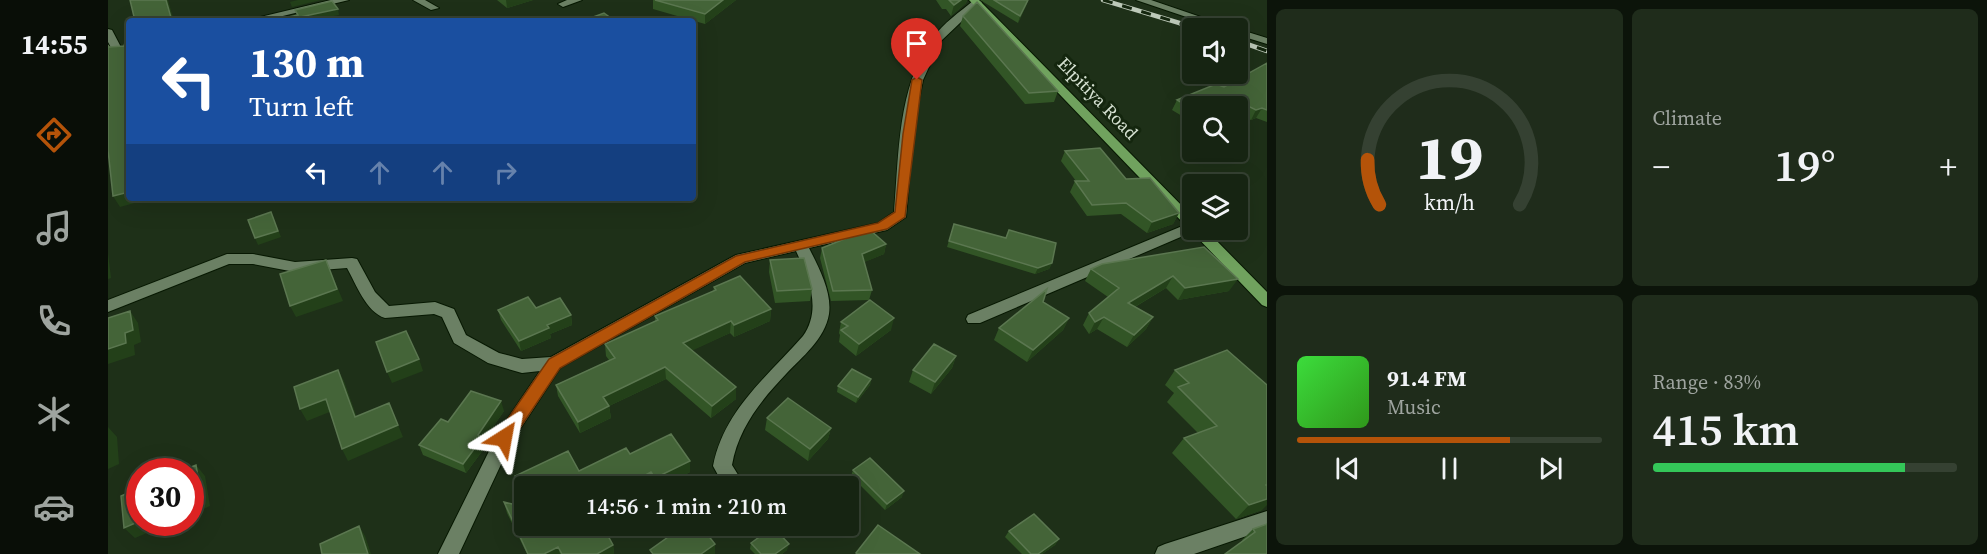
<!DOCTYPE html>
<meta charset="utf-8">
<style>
body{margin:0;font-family:"Source Serif 4",serif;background:#1f2c1b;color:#f1f3f6;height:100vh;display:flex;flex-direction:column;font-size:22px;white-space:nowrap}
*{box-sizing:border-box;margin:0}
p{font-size:20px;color:#9ea49f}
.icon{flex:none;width:33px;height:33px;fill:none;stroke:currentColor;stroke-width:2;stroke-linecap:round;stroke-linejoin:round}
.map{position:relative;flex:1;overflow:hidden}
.panel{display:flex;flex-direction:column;gap:9px;padding:9px;background:#0c140a;width:720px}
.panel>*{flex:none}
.banner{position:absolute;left:18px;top:18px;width:570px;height:183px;border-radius:6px;box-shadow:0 6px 24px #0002,0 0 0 2px #354132;background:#1a4fa0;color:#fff;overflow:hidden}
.tools{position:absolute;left:1074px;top:18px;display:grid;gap:12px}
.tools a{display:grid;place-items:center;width:66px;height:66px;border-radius:6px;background:#162412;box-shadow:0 6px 24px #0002,0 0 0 2px #354132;font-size:30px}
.speed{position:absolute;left:18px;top:458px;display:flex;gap:12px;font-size:30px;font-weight:700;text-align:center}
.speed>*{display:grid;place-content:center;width:78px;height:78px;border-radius:50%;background:#162412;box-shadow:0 6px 24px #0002,0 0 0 2px #354132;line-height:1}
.speed .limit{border:9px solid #d22;background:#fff;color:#111}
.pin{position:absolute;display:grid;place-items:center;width:51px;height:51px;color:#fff;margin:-62px -26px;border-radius:50% 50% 50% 0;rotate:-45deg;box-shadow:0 0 6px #0007}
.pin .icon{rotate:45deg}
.me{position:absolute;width:66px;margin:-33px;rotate:34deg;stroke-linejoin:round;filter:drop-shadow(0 0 4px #0008)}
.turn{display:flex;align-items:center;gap:21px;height:126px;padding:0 24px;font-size:27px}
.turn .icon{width:78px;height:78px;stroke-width:2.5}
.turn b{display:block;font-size:42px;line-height:51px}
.lanes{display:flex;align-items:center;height:57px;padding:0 24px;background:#0003;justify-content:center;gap:30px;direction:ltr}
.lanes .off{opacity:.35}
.big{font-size:45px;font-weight:600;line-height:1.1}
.panel .card{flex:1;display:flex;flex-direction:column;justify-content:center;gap:9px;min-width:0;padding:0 21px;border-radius:9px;background:#1f2c1b}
.panel .dial{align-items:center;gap:0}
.dial svg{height:156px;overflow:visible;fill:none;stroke:#354132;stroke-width:7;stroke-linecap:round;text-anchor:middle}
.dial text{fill:#f1f3f6;stroke:none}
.song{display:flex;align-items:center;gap:18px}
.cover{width:72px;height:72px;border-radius:9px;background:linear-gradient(135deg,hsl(120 70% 55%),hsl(110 70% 35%))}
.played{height:6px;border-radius:3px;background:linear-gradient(90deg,#b45309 70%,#354132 70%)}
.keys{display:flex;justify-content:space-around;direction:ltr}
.heat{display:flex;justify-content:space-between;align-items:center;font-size:33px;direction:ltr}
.charge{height:9px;border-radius:4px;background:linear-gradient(90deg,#34c759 83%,#354132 0)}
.panel .tiles{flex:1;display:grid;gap:9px;grid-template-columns:repeat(2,1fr)}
.trip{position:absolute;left:406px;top:476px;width:345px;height:60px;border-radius:6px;background:#162412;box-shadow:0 6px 24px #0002,0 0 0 2px #354132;font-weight:600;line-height:60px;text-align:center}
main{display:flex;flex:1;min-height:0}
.dock{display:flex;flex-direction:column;width:108px;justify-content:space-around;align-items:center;background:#090e07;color:#9ea49f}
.dock .icon{width:42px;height:42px}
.dock .selected{color:#b45309}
.dock b{font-size:27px;color:#f1f3f6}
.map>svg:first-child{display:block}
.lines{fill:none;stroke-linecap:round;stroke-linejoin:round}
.service-casing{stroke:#071802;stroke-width:2}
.minor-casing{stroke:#071802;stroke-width:2}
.primary-casing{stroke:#071802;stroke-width:2}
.service{fill:#6b8064;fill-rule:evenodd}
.minor{fill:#6b8064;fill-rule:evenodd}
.primary{fill:#70a25e;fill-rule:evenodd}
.rail-casing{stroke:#bdc9b9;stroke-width:4.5}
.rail{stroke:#14260e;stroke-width:3;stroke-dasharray:10;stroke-linecap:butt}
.wall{fill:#325526}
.shaded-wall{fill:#234019}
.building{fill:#446438;stroke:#5b7750;stroke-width:1.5}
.route{fill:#b45309;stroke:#753606;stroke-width:1.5}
.labels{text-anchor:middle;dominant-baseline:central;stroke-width:6;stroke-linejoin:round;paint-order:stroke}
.far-street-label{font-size:18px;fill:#d6e1d2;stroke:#14260e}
</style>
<main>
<nav class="dock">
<b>14:55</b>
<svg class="icon selected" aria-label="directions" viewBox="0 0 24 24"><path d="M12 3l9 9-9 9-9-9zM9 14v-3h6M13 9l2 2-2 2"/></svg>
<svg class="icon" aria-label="music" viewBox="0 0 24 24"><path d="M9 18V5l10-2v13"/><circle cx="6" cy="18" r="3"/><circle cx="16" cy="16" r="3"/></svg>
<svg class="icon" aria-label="phone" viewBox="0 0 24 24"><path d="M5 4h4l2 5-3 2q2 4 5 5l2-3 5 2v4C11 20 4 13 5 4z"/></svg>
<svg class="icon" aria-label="climate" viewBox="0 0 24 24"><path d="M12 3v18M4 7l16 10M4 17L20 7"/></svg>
<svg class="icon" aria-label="car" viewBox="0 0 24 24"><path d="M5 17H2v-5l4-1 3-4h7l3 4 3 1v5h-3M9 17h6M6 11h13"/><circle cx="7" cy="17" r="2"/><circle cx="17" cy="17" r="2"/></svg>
</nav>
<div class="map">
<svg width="1159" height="554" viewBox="0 0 1159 554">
<rect width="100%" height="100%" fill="#1e3018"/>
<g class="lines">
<defs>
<path id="service" d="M223,0h18l-87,21h-18z
M305,0h12l14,8 -8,2z
M0,29l4,1 10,19 7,-1v6l-14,1 -7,-13z"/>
<path id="minor" d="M459,0h15l-19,7 -5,-3z
M866,0l8,2 -41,39 -18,39 -9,44 -8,93 -19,13 -78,18c10,20 23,44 20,66 -4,25 -27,43 -43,60 -25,26 -48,55 -54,91l13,21h-21l-11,-20c11,-56 54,-89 90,-130 19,-27 6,-57 -7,-85l-51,12 -185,105 -49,75 -52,111h-21l60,-121 42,-62 -18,2 -34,-10 -34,-20 -12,-26 -8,-3 -49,4c-19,-6 -29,-34 -38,-50l-52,4 -42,-8h-24l-121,48v-12l119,-46h26l42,8 57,-4 5,1 18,33 14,14 46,-4 19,7 12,26 33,18 23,6 29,-2 185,-102 142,-32 16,-11c5,-57 3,-125 39,-174 10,-15 27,-26 41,-38z
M1028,0h15l82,28h-14z
M1130,29l29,9v6l-29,-9z
M1084,222v8h5l-217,93h-12l-2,-4 2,-4z
M1159,511v18l-73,25h-39l3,-7 7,-3z"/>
<path id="primary" d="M861,0h10l213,216v14h14l61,62v15l-5,-2 -69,-72 -1,-5 -5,-1z"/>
</defs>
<use href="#service" class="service-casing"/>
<use href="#minor" class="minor-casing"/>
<use href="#primary" class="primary-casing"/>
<use href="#service" class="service"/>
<use href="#minor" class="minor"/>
<use href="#primary" class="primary"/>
<defs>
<path id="rail" d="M995,0l93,28
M1130,41l29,10"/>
</defs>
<use href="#rail" class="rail-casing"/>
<use href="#rail" class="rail"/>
</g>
<path class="wall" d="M389,0h36l-26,8z
M545,0h83l-31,24 -52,-15z
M828,0h31l-1,3 -15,13 -5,-7h-4z
M872,0h48l-2,6 -8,17z
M855,16l95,75 -4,11 -29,2 -65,-78z
M1159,63v59l-11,-4 -5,2 -9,-4 -50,-10v16l-20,-12 5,-10 47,-13z
M957,151l61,28 53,34 -6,11 -26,9 -26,-19 -34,2 -17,-24 5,-11h1l-15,-20z
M846,224l52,14 3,-8 43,33 -3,6 -14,5 -88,-27z
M778,244l-2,10 -20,8 8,28 -3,10 -38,1 -11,-43 2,-10z
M1096,247l25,44 -51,9 -12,-12 -31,19 18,10 -7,12 -19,18 -30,-18 -8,5 -6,-9 6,-12 19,-16 -23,-16 6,-12z
M662,260l42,29 -2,12 -35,2 -6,-31z
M606,287l57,22 -1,12 -36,16 -4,-4 -38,17 44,49 -25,19 -45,-39 -57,27 2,12 -31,15 -22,-37 -2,-11 53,-25 -3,-4 -1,-12 50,-23v-5l58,-24z
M935,302l26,16 -6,12 -36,32 -33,-22 5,-12z
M428,308l35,7 1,10 -22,9 1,4 -30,13 -20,-31 -3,-10z
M733,322l50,8 -35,26 -17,-14 1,-7 -1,-2z
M1119,350l35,160 -26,9 -64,-66 12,-15 14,-5 -31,-31 7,-9 -9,-8 10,-15z
M848,356l-4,12 -21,26 -22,-12 4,-12z
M763,379l-1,6 -14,18 -19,-11 1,-6z
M396,411l-20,29 2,6 -20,27 -43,-18 -4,-10 29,-23z
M659,418l64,10 -3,11 -20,22 -43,-31z
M745,470l49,27 -17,13 -34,-34z
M471,471l111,1 -27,14h-9l-2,-3 -127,3v16l-7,-15 -3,-11z
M396,502l109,43 1,9h-87l-20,-41z
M1159,524l-24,17 -1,-1 11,-11z
M901,531l50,8 -4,6 -13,9h-20l-17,-17z
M643,543l36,7 -5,4h-27l-5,-5z"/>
<path class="shaded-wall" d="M58,0h2l6,21h-2z
M190,0h23l-29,7 -2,-5z
M398,0h27l-26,8z
M615,0h13l-31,24v-10z
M853,0h6l-1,3 -15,13 3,-11z
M920,0l-2,6 -8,17 2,-7z
M230,9l1,6 -30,6h-7l-2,-4z
M1140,106l-6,10 -4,2v-8z
M1154,108l-6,10 -5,2 5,-10z
M21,192v6h20v1l-29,8 -7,-11z
M163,212l10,25 -23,8 -3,-7z
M1071,213l-6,11 -26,9 5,-11z
M778,244l-2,10 -24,10 2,-10z
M0,253l3,25 -3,1z
M218,260l17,41 -47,16 -6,-11z
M944,263l-3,6 -14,5 3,-6z
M1065,276l-7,12 -45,27 7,-12z
M1130,279l-9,12 -51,9 7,-12z
M663,309l-1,12 -36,16v-12z
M22,311l8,12 3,19 -7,3 1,10 -27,9v-15z
M463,315l1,10 -22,9 1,4 -30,13 -2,-10 28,-16z
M996,317l-7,12 -8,5 6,-12z
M1045,317l-7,12 -19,18 7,-12z
M786,318l-3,12 -35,26 3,-12z
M961,318l-6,12 -36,32 6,-12z
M623,321l-1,12 -47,22v-12z
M848,356l-4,12 -21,26 4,-12z
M311,359l4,12 -31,12 -5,-11z
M557,367l1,12 -57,27 2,12 -31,15 -2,-11 25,-25z
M230,370l6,11 17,48 -6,-12z
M763,379l-1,6 -14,18 2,-6z
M628,387v12l-25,19 1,-12z
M218,399l6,12 -25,10 -7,-12z
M393,401l3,10 -20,29 2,6 -20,27 -3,-9 15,-29z
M281,403l14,34 -55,24 -6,-12z
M0,427l9,10 2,27 -11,5z
M723,428l-3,11 -20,22 2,-12z
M582,461v11l-27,14h-7l-1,-8z
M88,465l9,11 5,30 -20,9v-15z
M543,472l1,11 -5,3h-22z
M796,491l-2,6 -17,13 2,-6z
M1159,499v6l-5,5 -26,9 13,-14z
M32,521v1h21v5l-26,11 -11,-10z
M251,526l6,10 6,18h-3z
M951,539l-4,6 -13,9h-4z
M607,544v10h-14z
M681,544l-2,6 -5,4h-7z
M505,545l1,9h-17z
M450,547l2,7h-16z"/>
<path class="building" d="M22,0h36l6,21h-37z
M547,0h68l-18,14z
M841,0h12l-7,5z
M886,0h34l-8,16z
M224,1l6,8 -38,8 2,4h-28v-1l24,-5 -3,-5z
M869,2l81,89 -29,2 -66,-77z
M496,13l11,8h-33z
M21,38v57l-2,1 2,13v83l-16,4 -5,-46v-105l1,2 15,-1 2,-7z
M1159,63v47l-5,-2 -6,2 -8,-4 -10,4v-4h-46v3l-15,-9 39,-16 8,3z
M992,148l26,31 24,-1 29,35 -27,9 -26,-19 -34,2 -17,-24h14l-24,-30z
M163,212l7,19 -23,7 -7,-18z
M846,224l52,14 3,-8 47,13 -4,20 -14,5 -89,-27z
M761,229l17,15 -24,10 10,36 -39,1 -11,-43z
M1096,247l34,32 -53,9 -12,-12 -45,27 25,14 -19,18 -30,-18 -9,5 -6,-9 30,-25 -28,-19 11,-5z
M696,258l8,31 -35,2 -7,-31z
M218,260l11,29 -47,17 -10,-32z
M632,276l31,33 -37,16 -3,-4 -48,22 53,44 -24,19 -47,-39 -62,30 6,9 -31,16 -22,-37 59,-27 -10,-14 53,-24 -3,-4 61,-26 -2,-3z
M939,289l-4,13 26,16 -36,32 -34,-22z
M420,297l8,11 24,-10 11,17 -24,10 2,3 -30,13 -21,-31z
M762,300l24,18 -35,26 -18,-14 7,-4 -7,-4z
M22,311l3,19 -8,3 1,10 -18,6v-31z
M298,331l13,28 -32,13 -11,-30z
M826,344l22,12 -21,26 -22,-12z
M1119,350l40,35v99l-1,1 1,1v13l-18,6 -65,-67 33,-12 -39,-39 11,-4 -14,-13z
M744,369l19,10 -13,18 -20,-11z
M230,370l17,47 34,-14 9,22 -56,24 -16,-50 -26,10 -6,-22z
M363,391l30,10 -23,34 5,2 -20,27 -44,-19 22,-26 7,3z
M680,398l43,30 -21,21 -43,-31z
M563,434l19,27 -35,17 -4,-6 -26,14h-100v11l-10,-21 53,-25 11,20 47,-23 4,6z
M762,458l34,33 -17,13 -34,-34z
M88,465l5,30 -11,5v-29h-9z
M32,488v33l-16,7 -3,-32z
M396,502l21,5v18h77l11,20 -16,9h-35l-4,-7 -14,7h-16z
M926,514l25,25 -21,15h-7l-22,-23z
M1159,524v30h-42l30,-22 -2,-3z
M577,525h15l15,19 -14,10h-48l-3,-4z
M770,525l42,29h-63l-1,-1z
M251,526l9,28h-46l-2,-10z
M665,527l16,17 -14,10h-14l-10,-11z"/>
<path class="route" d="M809,77l5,3 -17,137 -18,12 -142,33 -185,106 -50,75h-12l-2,-5 2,-5 51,-74 187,-103 142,-33 17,-11 8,-78 9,-54z"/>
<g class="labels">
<g class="far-street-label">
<text transform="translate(990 98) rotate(46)">Elpitiya Road</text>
</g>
</g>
</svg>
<div class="tools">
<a><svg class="icon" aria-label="sound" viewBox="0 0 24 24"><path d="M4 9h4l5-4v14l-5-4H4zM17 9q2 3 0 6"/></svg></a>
<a><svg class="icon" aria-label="search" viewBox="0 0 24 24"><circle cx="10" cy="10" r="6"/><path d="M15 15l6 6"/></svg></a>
<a><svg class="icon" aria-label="layers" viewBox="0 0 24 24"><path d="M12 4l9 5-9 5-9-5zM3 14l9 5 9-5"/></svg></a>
</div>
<div class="speed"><div class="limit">30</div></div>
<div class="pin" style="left:809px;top:80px;background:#d93025"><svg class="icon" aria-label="arrive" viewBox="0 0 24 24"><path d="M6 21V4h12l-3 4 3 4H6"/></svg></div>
<svg class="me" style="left:396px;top:438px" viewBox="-20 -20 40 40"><path d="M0-17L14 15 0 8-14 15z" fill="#b45309" stroke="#fff" stroke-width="4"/></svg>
<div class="trip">14:56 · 1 min · 210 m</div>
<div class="banner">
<div class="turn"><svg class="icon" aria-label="left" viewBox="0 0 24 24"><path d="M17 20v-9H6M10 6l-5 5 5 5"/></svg><div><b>130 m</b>Turn left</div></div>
<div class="lanes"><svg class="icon" aria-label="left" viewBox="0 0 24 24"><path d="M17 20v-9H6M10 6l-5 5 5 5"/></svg><svg class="icon off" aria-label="ahead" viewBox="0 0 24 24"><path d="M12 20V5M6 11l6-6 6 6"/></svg><svg class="icon off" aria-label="ahead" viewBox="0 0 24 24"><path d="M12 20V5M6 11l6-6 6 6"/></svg><svg class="icon off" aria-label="right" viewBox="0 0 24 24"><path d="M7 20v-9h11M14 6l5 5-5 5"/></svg></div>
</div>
</div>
<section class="panel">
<div class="tiles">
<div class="card dial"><svg viewBox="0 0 100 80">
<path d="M14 69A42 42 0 1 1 86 69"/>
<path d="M14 69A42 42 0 0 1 8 46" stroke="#b45309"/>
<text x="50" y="56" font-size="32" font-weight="700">19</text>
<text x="50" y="72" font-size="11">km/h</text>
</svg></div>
<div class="card"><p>Climate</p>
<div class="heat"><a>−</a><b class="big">19°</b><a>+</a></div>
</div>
<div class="card">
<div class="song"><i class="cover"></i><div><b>91.4 FM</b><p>Music</p></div></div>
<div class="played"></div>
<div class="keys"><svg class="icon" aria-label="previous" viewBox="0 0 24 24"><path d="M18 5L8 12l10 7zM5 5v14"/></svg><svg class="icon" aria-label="pause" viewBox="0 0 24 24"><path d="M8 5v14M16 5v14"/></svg><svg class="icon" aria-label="next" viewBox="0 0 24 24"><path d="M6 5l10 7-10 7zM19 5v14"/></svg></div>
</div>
<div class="card"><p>Range · 83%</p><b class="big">415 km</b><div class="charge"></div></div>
</div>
</section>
</main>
